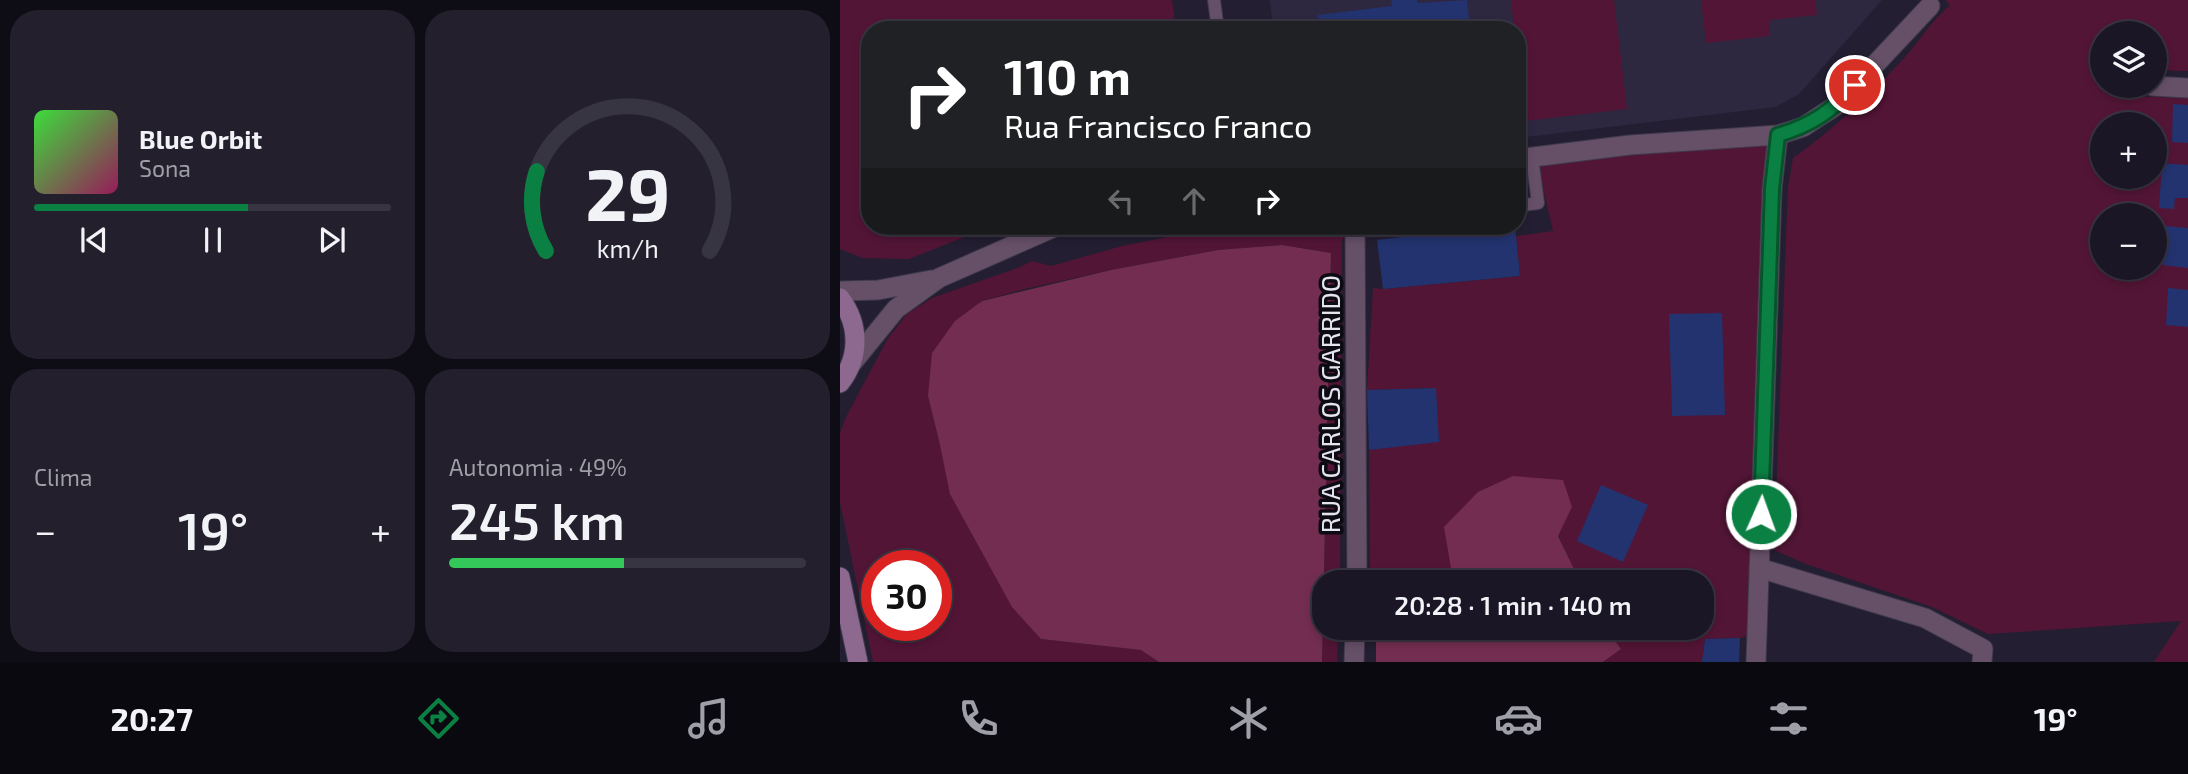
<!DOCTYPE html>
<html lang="pt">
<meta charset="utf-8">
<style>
body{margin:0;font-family:"Exo 2",sans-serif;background:#231f2d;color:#f1f3f6;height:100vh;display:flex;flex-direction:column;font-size:26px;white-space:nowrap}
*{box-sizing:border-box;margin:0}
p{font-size:23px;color:#9f9fa7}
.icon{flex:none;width:38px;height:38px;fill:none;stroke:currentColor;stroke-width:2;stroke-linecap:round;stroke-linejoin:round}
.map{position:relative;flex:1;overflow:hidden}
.side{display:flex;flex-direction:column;gap:10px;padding:10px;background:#0e0c14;width:840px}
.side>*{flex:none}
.banner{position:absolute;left:21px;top:21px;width:665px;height:214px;border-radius:28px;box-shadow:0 4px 10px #0003,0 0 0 2px #383542;background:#202124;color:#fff;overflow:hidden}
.controls{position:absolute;left:1250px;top:21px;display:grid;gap:14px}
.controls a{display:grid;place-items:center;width:77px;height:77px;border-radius:50%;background:#1a1625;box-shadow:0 4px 10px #0003,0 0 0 2px #383542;font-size:35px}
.speed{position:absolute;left:21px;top:550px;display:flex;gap:14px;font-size:35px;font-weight:700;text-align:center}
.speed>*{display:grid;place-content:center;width:91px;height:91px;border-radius:50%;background:#1a1625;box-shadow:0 4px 10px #0003,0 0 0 2px #383542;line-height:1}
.speed .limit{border:10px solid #d22;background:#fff;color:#111}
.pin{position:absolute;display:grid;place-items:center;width:60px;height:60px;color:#fff;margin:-30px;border:4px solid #fff;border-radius:50%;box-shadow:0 2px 7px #0007}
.me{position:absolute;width:77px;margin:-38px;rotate:2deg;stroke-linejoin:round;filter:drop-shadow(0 0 5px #0008)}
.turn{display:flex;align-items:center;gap:24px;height:147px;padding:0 28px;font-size:32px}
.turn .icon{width:91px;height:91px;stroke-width:2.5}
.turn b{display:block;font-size:49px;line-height:60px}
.lanes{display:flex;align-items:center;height:66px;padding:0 28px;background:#0003;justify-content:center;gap:35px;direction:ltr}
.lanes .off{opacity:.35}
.big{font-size:52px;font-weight:600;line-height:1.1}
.side .widget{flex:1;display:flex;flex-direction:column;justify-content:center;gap:10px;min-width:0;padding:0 24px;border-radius:28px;background:#231f2d}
.side .dial{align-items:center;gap:0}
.dial svg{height:182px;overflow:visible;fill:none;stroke:#383542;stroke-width:7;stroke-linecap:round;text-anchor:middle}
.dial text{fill:#f1f3f6;stroke:none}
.song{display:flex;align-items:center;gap:21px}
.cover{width:84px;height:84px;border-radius:10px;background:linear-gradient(135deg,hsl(120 70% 55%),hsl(330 70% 35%))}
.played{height:7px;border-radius:4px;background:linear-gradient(90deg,#0b8043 60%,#383542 60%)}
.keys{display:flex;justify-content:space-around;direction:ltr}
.heat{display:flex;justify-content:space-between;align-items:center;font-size:38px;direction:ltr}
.charge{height:10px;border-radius:5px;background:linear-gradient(90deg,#34c759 49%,#383542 0)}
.side .tiles{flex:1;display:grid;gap:10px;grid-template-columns:repeat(2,1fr)}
.trip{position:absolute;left:472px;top:570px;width:402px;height:70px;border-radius:28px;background:#1a1625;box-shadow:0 4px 10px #0003,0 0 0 2px #383542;font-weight:600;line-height:70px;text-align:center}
.dock{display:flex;height:112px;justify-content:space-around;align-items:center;background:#0a090f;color:#9f9fa7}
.dock .icon{width:49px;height:49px}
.dock .selected{color:#0b8043}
.dock b{font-size:32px;color:#f1f3f6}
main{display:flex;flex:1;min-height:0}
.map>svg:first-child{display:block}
.built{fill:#2e2740}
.green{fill:#531536;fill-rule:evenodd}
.forest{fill:#732d50}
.building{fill:#23336f}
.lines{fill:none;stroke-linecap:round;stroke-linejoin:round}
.service-casing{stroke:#3e3a4c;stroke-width:14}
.minor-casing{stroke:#3e3a4c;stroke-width:21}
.secondary-casing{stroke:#3e3a4c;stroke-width:21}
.service{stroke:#665068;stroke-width:12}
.minor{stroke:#665068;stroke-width:19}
.secondary{stroke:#8d6990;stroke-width:19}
.route-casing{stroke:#07532c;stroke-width:18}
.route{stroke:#0b8043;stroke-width:12}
.labels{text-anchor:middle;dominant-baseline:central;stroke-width:7;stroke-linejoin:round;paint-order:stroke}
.street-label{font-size:26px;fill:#e6e3f0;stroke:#0c0a12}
</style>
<main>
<section class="side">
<div class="tiles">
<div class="widget">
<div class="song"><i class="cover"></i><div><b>Blue Orbit</b><p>Sona</p></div></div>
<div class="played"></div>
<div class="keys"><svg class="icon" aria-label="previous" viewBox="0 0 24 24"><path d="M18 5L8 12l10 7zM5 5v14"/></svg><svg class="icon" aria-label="pause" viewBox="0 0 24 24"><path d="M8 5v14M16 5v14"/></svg><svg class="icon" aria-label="next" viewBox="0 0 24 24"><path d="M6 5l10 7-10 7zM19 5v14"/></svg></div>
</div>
<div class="widget dial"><svg viewBox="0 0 100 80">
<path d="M14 69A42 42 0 1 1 86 69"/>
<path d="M14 69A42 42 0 0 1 10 34" stroke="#0b8043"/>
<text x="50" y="56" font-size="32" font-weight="700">29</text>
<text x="50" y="72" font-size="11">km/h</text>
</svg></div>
<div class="widget"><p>Clima</p>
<div class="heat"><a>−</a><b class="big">19°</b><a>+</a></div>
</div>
<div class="widget"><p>Autonomia · 49%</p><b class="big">245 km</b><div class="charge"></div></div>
</div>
</section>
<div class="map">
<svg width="1348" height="662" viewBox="0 0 1348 662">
<rect width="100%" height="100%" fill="#231e31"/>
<path class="built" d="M430,0h612l-83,94 -23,13 -259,31v-108h-244z"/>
<path class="green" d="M0,0h332l4,30h-306v196h122l-83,33 -47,-1 -22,-9z
M671,0h103l13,109 -102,12 -8,-66v-25h-3z
M861,0h114l2,15 -48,5 1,16 -64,7z
M1105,0h243v71l-34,-1v-37h-52v34l-10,1 10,13v5h23v10l63,2v564h-34l27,-41 -193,13 -56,-27 -126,-43 -32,-14 14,-363 5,-29c40,-28 77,-63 110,-99 17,-18 28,-38 47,-54zM1262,124h52v53h-52zM1262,215h52v53h-52z
M938,135l-21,499 -17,4 -35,1 -3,23h-99l18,-13 -15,-21h97v-45h-122l-23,-48 14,-28 -135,76h-67l-1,-133 70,-9 -4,-53 -68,2 6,-102 10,1 137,-13 -4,-40 37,-5 -10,-43 -11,-31z
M385,226h109l2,2h10l-4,13 -2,342h-15v45h13l-1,34h-15l9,-409 -49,-8 -64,5 -107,20 -82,18 -48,13 -53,95 12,49 101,194 100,11 18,12h-286l-33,-160v-69l6,-16 42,-79 19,-24 25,-16 88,-31 12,-6 19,5 71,-20zM37,565h59v60h-59z"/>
<path class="forest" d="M442,245l49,8 -9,409h-163l-18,-12 -100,-11 -29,-32 -62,-113 -10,-49 -12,-49 4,-43 23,-32 27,-20 129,-31 107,-20z
M673,476l50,4 9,27 -14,29 23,47h-144l15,-9 -8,-47 34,-35z
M536,628h230l15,21 -18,13h-227z"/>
<path class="building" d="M551,0h26l1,3 49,-3 3,30h-150l-2,-15 74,-9z
M1333,104l15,1v38l-16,-1z
M1322,163l26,2v33h-13l-1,11 -15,-1z
M655,226h20l5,50 -137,13 -6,-49z
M1326,226l22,2v40l-25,-3z
M1328,288l20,2v37l-22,-2z
M882,313l3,102 -53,1 -3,-102z
M596,388l3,54 -70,8 -2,-60z
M761,485l47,20 -25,57 -46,-21z
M900,638l-1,24h-37l3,-23z"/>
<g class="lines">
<defs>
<path id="service" d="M374,0l4,30
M677,206l21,-3 -6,-46"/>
<path id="minor" d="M1312,86l36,2
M677,159l113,-14 148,-10 25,-8 34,-22 93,-99
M515,226l2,357
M0,291l38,-1 53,-10
M12,363l44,-54 43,-31 118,-52
M919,568l166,50 58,31 -1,13
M514,662l1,-34
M916,662l16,-473 6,-54"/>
<path id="secondary" d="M0,298c20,27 20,59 0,85
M0,577l18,85"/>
</defs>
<use href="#service" class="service-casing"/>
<use href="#minor" class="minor-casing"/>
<use href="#secondary" class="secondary-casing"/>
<use href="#service" class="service"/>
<use href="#minor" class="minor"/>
<use href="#secondary" class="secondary"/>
</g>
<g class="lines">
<defs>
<path id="route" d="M921,514l11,-325 6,-54c34,-10 54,-24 77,-50"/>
</defs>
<use href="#route" class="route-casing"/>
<use href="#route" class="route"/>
</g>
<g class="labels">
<g class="street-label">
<text transform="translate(489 404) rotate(-90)">RUA CARLOS GARRIDO</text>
</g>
</g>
</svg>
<div class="controls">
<a><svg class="icon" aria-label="layers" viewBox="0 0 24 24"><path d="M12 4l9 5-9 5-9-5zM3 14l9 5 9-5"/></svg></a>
<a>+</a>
<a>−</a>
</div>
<div class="speed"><div class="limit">30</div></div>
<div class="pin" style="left:1015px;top:85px;background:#d93025"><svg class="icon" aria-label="arrive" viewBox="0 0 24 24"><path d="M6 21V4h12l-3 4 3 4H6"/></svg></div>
<svg class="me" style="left:921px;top:514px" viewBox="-20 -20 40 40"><circle r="17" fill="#0b8043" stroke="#fff" stroke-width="3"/><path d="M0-11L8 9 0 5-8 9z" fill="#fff"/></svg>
<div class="trip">20:28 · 1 min · 140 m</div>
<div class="banner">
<div class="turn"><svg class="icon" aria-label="right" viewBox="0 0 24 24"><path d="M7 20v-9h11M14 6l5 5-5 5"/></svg><div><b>110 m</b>Rua Francisco Franco</div></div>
<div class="lanes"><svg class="icon off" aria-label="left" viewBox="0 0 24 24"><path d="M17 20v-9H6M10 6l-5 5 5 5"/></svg><svg class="icon off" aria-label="ahead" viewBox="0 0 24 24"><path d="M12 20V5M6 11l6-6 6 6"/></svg><svg class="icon" aria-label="right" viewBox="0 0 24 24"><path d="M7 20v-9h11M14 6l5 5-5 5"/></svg></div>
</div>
</div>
</main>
<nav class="dock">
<b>20:27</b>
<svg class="icon selected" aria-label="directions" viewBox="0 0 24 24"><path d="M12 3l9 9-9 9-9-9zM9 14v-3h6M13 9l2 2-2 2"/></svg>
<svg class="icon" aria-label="music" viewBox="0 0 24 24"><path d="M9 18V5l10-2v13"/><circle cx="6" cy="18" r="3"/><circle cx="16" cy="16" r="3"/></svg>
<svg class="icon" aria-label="phone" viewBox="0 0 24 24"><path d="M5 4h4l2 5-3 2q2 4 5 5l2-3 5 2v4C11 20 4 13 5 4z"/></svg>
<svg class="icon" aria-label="climate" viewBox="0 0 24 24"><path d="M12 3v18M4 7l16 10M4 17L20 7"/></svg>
<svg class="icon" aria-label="car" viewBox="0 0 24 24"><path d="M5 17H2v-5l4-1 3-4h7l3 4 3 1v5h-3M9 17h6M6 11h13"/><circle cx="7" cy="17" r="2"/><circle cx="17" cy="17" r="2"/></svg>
<svg class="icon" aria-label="filters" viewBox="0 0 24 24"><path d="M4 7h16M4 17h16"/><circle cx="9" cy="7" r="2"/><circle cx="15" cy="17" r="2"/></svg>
<b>19°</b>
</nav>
